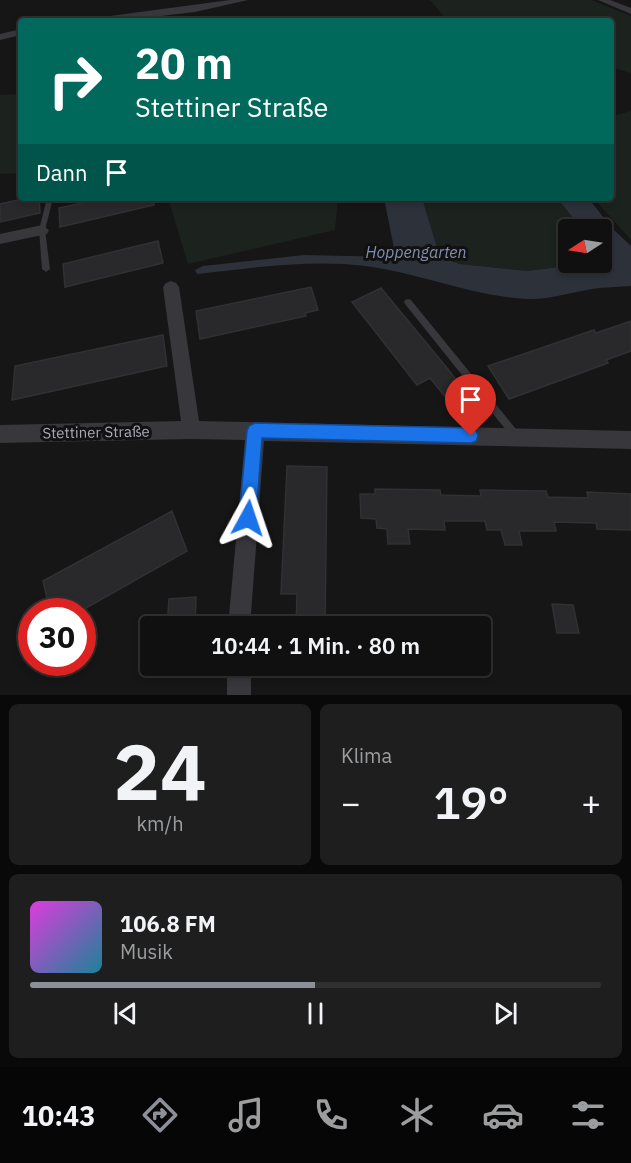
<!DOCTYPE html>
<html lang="de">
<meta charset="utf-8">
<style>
body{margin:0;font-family:"IBM Plex Sans",sans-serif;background:#1e1e1f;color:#f1f3f6;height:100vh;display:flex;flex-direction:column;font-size:22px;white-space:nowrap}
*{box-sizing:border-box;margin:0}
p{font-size:20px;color:#9c9d9f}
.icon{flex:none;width:33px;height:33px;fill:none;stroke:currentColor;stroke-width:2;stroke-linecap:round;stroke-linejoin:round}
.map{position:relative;height:695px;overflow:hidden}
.sheet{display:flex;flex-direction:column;gap:9px;padding:9px;background:#090909;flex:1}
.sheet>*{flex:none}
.hud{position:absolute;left:18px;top:18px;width:596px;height:183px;border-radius:6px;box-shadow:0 3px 9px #0003,0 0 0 2px #303031;background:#00695c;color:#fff;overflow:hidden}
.needle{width:39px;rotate:258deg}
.buttons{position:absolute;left:558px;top:219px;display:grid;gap:12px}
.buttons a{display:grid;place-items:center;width:54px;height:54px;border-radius:6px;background:#101011;box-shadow:0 3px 9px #0003,0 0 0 2px #303031;font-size:30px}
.speed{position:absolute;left:18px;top:598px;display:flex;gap:12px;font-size:30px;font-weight:700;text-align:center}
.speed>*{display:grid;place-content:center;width:78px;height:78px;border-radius:50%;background:#101011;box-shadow:0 3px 9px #0003,0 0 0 2px #303031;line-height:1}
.speed .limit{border:9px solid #d22;background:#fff;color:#111}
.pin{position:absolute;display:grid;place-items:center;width:51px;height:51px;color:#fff;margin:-62px -26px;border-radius:50% 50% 50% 0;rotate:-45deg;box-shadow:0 0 6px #0007}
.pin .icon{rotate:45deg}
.me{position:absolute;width:66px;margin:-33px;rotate:5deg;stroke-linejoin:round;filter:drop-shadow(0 0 4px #0008)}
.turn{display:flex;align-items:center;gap:21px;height:126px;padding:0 18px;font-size:27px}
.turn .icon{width:78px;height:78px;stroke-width:2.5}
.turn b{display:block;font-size:42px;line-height:51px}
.then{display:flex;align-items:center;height:57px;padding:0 18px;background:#0003;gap:12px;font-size:22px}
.big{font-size:45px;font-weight:600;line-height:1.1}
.sheet .card{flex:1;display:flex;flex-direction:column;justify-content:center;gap:9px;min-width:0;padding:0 21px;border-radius:9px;background:#1e1e1f}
.sheet .dial{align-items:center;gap:0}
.dial b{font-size:78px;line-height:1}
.song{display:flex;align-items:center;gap:18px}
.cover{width:72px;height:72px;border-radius:9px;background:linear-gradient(135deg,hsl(300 70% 55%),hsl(190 70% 35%))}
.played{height:6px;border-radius:3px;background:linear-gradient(90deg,#8c9099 50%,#303031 50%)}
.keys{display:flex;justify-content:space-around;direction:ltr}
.heat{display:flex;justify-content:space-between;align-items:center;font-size:33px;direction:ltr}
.sheet .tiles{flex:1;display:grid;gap:9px;grid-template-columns:1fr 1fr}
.card:last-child{grid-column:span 2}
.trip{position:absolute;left:140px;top:616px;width:351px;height:60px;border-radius:6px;background:#101011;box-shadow:0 3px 9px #0003,0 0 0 2px #303031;font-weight:600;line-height:60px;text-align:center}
.tab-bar{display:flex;height:96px;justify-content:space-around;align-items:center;background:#060607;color:#9c9d9f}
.tab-bar .icon{width:42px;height:42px}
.tab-bar .selected{color:#8c9099}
.tab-bar b{font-size:27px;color:#f1f3f6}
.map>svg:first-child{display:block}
.green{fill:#1c221e}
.water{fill:#2d313a}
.building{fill:#29292b;stroke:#313033;stroke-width:1.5}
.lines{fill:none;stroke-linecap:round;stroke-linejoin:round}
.service{fill:#37373c;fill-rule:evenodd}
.minor{fill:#37373c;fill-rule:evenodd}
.route{fill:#1a73e8;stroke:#114b97;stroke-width:1.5}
.labels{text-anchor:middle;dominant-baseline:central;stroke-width:6;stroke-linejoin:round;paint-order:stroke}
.street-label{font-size:15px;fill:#a9aab7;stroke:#111112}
.water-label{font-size:16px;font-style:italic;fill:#8290af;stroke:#111112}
</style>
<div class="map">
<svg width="631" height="695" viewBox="0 0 631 695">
<rect width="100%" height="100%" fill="#161617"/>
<path class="green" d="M430,0h161l40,16v57l-20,-6 -1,-46h-162z
M21,94v79l-21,1v-79z
M631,111v129l-38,-42h17l1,-82z
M168,198h170l-3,32 -147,34z
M422,198h135l25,31 -14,1v32l31,1 -72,8 -67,-7 -17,-5 -5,-8z"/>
<path class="water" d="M384,198h38l16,53 6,8 16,5 67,7 75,-9v-32l-20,-1 -25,-31h31l25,31 18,17v40c-11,1 -21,1 -32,2 -25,3 -47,12 -72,11 -56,-3 -107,-26 -161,-33 -56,-7 -114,2 -169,8l-2,-4 8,-4 101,-11 87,2 4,-4z"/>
<path class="building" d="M27,198h12l1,15 -40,9v-18z
M105,198h48l1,7 -94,22 -1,-19z
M158,241l5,22 -98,24 -2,-23z
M311,287l7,23 -13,3 1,3 -106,23 -4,-28z
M381,288l66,80 21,27 -17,9 -21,-26 -13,7 -65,-83z
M631,321v30l-25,9 2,3 -99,36 -21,-33 106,-36 2,3z
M163,335l4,31 -155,34 3,-34z
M287,466l40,1 -2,160h-29l1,-33h-16z
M375,489l65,1 1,5 40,1 -1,-6 66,1 2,6 40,1 -1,-6 44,2v36l-34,-1 -1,-6 -42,-1 2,9h-37l3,14h-17l-4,-15h-14l-2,-9h-41l1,9 -37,-1 2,15h-22l-1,-15 -10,-1 -1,-9 -15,-1 -1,-24h15z
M172,511l15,40 -108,61h-29l-7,-31z
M196,597l-1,30h-28l2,-28z
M552,604l21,1 6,28h-22z"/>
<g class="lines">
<path class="service" d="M47,198h6l-8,32 5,39 -4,3 -4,-3 -3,-39z
M408,299l3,1 109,134 2,3 -2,3 -3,1 -3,-1 -109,-136 -1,-2 1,-2z"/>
<path class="minor" d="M230,0h18l-53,12 -77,9h-28l5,-3z
M598,0h12l21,8v6z
M21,29v6l-21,5v-6z
M42,225l7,5 -2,4 -47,10v-10z
M171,281l5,2 3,4 20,134 432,10v18l-367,-8 -14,186h-22l17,-187 -54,-1 -191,4v-18l181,-4 -18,-134 3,-4z
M227,666h24v29h-24z"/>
</g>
<path class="route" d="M255,423l216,5 5,3 2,5 -2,5 -5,2 -209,-5 -6,80 -2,6 -6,2 -6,-2 -3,-6 8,-87 2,-5z"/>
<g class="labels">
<g class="street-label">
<text transform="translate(96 432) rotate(-1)">Stettiner Straße</text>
</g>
<g class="water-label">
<text x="416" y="252">Hoppengarten</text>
</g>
</g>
</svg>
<div class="buttons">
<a><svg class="needle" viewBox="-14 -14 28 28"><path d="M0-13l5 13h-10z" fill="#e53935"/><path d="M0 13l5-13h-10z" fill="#9c9d9f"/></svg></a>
</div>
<div class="speed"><div class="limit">30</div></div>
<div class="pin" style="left:471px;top:436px;background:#d93025"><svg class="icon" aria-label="arrive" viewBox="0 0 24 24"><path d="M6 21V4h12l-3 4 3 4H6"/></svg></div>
<svg class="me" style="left:248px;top:518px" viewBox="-20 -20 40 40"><path d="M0-17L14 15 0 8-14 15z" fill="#1a73e8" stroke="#fff" stroke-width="4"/></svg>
<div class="trip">10:44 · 1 Min. · 80 m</div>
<div class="hud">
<div class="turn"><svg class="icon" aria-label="right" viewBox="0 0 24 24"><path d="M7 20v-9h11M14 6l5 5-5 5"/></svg><div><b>20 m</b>Stettiner Straße</div></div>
<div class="then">Dann<svg class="icon" aria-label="arrive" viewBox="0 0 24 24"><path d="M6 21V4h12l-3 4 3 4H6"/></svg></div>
</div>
</div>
<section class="sheet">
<div class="tiles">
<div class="card dial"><b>24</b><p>km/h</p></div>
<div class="card"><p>Klima</p>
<div class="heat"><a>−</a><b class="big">19°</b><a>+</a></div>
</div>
<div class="card">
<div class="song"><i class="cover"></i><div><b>106.8 FM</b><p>Musik</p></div></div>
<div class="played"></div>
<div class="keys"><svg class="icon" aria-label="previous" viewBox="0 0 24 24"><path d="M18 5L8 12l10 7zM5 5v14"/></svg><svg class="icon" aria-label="pause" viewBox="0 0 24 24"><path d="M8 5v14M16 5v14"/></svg><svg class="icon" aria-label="next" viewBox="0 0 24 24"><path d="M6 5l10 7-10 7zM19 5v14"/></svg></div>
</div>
</div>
</section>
<nav class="tab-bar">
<b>10:43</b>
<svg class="icon selected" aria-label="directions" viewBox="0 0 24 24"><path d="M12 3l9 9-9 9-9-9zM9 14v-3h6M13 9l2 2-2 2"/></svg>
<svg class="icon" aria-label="music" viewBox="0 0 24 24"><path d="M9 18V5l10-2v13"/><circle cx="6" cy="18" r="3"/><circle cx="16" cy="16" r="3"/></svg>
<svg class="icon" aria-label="phone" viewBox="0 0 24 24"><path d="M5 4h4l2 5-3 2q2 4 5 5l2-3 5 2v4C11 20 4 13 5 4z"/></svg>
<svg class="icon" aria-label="climate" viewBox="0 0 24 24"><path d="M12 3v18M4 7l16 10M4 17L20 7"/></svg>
<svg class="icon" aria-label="car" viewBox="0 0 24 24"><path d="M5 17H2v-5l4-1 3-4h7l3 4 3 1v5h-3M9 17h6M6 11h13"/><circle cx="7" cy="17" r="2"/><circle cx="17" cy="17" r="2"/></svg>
<svg class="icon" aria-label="filters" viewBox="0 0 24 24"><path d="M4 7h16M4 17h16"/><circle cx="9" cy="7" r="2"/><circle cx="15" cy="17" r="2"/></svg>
</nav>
